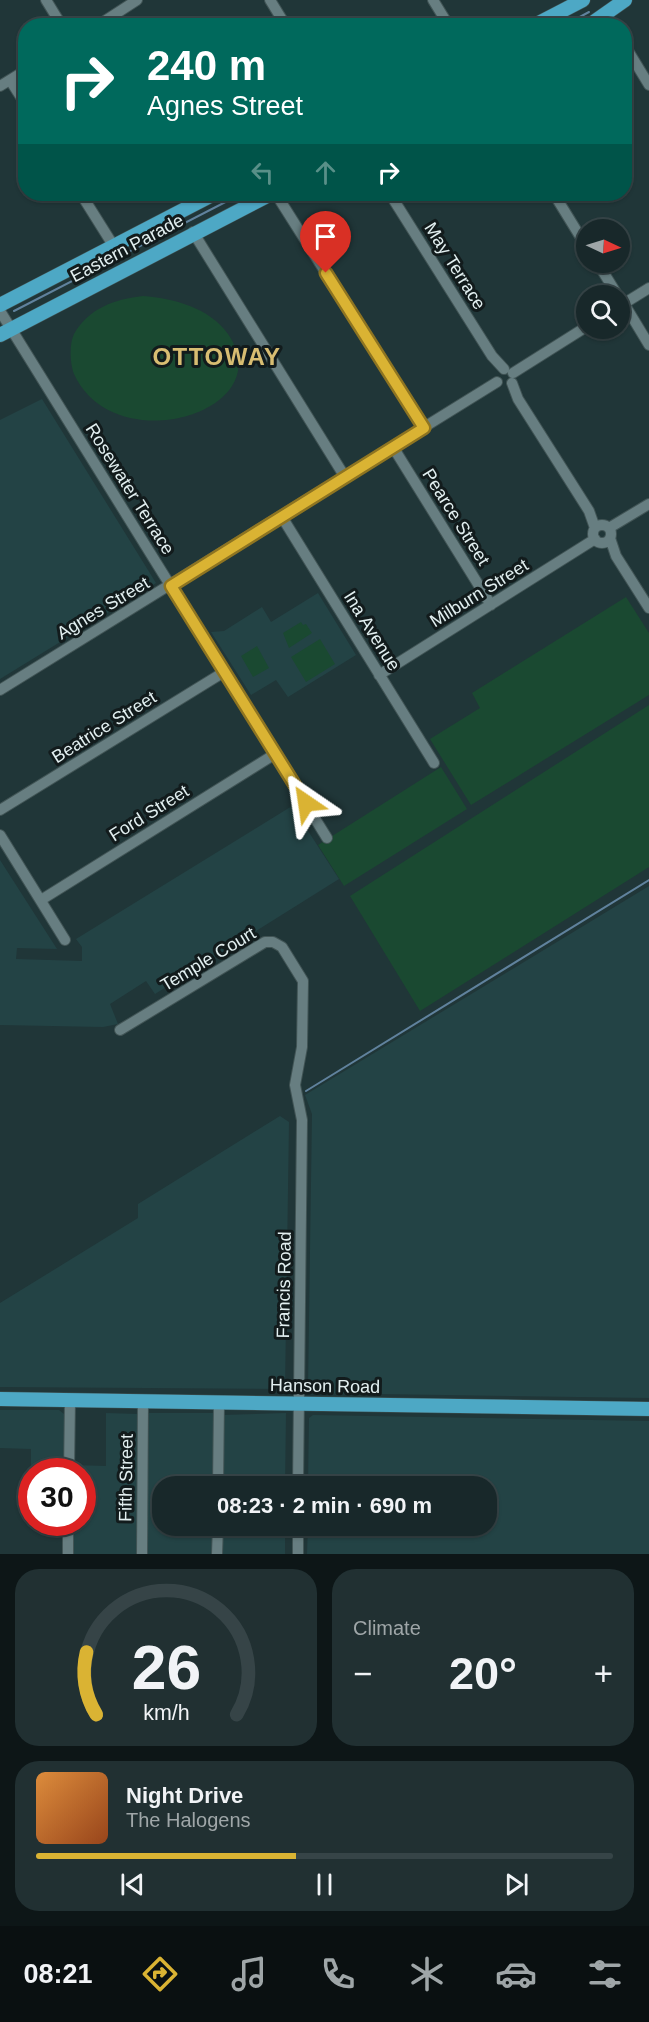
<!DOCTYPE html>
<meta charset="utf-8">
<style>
body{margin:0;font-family:Helvetica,sans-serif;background:#213032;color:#f1f3f6;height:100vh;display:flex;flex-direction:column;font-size:22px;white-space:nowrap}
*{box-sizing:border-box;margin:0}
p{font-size:20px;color:#9fa6a8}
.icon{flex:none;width:33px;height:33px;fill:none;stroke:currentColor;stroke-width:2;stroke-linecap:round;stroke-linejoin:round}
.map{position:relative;height:1554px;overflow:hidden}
.panel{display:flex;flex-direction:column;gap:15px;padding:15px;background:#0d1617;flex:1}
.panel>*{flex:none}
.hud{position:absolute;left:18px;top:18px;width:614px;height:183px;border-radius:24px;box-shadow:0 2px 4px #0004,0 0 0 2px #364447;background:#00695c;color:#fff;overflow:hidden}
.needle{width:39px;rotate:94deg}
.fabs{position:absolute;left:576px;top:219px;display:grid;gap:12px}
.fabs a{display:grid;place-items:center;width:54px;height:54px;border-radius:50%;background:#18282a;box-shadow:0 2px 4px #0004,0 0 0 2px #364447;font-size:30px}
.speed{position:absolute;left:18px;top:1458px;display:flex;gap:12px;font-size:30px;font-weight:700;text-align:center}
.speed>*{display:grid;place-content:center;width:78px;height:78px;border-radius:50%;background:#18282a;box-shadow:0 2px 4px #0004,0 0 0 2px #364447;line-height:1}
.speed .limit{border:9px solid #d22;background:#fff;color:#111}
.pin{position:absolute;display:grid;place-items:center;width:51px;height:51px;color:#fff;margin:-62px -26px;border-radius:50% 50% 50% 0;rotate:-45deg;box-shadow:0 0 6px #0007}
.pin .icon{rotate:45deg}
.me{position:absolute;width:66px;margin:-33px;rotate:328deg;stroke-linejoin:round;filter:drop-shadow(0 0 4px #0008)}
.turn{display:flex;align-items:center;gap:21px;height:126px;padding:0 30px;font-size:27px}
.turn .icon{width:78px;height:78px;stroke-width:2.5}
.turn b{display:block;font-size:42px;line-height:51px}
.lanes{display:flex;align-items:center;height:57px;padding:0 30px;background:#0003;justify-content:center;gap:30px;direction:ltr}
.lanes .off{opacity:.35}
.big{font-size:45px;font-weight:700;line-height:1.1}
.panel .card{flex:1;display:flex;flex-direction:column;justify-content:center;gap:9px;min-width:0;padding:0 21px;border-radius:24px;background:#213032}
.panel .dial{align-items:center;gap:0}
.dial svg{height:156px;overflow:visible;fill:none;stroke:#364447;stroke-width:7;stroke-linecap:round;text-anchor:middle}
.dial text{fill:#f1f3f6;stroke:none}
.song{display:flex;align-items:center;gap:18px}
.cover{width:72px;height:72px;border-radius:9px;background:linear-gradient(135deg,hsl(30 70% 55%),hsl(20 70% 35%))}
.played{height:6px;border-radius:3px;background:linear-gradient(90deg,#dab333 45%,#364447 45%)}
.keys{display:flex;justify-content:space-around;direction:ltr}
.heat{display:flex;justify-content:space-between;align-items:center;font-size:33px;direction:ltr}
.panel .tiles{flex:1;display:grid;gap:15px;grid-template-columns:1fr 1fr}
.card:last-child{grid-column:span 2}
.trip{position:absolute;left:152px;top:1476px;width:345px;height:60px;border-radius:24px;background:#18282a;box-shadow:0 2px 4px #0004,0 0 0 2px #364447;font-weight:700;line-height:60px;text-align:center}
.tabs{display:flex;height:96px;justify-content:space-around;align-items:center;background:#0a1011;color:#9fa6a8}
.tabs .icon{width:42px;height:42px}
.tabs .current{color:#dab333}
.tabs b{font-size:27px;color:#f1f3f6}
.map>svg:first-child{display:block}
.built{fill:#234345}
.green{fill:#1a4931}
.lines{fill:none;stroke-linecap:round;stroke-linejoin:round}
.stream{stroke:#60829d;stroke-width:2}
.minor-casing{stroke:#415455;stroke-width:12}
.major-casing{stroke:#415455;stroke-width:15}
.minor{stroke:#677e81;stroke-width:10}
.major{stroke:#4da8c5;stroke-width:14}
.route-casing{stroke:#8e7421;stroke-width:15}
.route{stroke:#dab333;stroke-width:10}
.labels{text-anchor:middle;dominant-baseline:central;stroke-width:6;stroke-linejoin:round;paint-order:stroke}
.street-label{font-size:18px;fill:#e2eff0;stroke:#121b1c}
.district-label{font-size:24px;font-weight:bold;letter-spacing:1.5px;fill:#d8bd72;stroke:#121b1c}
</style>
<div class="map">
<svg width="649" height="1554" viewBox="0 0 649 1554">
<rect width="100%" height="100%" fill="#203638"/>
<path class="built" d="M42,399l114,184 -156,96v-259z
M318,593l38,62 -68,42 -12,-17 -25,15 -40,-63 13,-1 38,-24 9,15z
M292,806l47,73 -184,115 -9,-13 -36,23 8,20 -15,3 -103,-2v-165l57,89 -40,-1 -1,11 66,2v-14l-6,-8z
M649,886v512l-337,-5 -4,-4 4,-275 -7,-19z
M280,1116l9,6 -4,267 -285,-2v-84l138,-85v-14z
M0,1410h59l5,4v52h-33v-17l-31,-1z
M106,1413l32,1 -1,140h-65l1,-31 9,-1v-50l-9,-1v-6l33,1z
M149,1413h66l-2,73h-51v40h50v28h-65z
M286,1413l-1,73h-63l1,-71z
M313,1415l336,6v133h-342l1,-28h178v-40h-178l1,-68z
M222,1526h63v28h-64z"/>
<path class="green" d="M143,296c30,2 67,12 85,38 54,78 -114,128 -154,40 -4,-10 -5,-30 0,-40 15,-26 41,-35 69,-38z
M626,597l23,36v62l-178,110 -41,-66 50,-31 -8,-15z
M301,622l2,3 3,-1 6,9 -23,15 -6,-15z
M320,639l15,25 -29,18 -15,-25z
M257,646l12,22 -16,9 -12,-21z
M649,705v162l-229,144 -70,-115z
M441,767l26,42 -123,77 -26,-41z"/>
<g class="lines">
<path class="stream" d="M563,26l26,-14
M14,311l227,-117
M306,1091l343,-211"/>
<defs>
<path id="minor" d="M46,0l16,26
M270,0l16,26
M433,0l16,26
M606,15l6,11
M97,26l40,-26
M624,44l25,41
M10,80l16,25
M0,86l26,-16
M81,194l32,51
M276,194l148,234
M390,194l102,162 12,13
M554,194l32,52
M193,232l152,245
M597,262l21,34
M620,297l29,48
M620,306l29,-18
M0,311l327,527
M513,373l73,-46
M512,383l6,16 71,112 6,17
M393,447l98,158
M282,517l152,246
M593 534a9 9 0 1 1 18 0a9 9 0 1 1-18 0Z
M609,528l40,-24
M610,538l6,18 33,52
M379,675l216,-136
M0,690l497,-308
M0,810l224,-138
M0,835l65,105
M41,900l234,-146
M120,1030l145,-88h8l9,5 21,34 -1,66 -7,38 7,35 -4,366
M69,1472l1,-72
M218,1486l1,-83
M68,1554v-32
M142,1554l1,-153
M217,1554l1,-28
M298,1554v-28"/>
<path id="major" d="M533,26l50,-26
M588,26l37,-26
M0,305l214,-111
M0,335l271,-141
M0,1399l649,10"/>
</defs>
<use href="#minor" class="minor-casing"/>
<use href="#major" class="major-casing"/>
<use href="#minor" class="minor"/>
<use href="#major" class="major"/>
</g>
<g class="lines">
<defs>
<path id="route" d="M306,803l-135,-217 253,-158 -98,-155"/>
</defs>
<use href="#route" class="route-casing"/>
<use href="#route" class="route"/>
</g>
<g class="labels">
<g class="street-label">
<text transform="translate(127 248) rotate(-28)">Eastern Parade</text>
<text transform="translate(455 266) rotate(58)">May Terrace</text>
<text transform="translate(130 489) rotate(58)">Rosewater Terrace</text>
<text transform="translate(456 517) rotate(58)">Pearce Street</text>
<text transform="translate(479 593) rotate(-32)">Milburn Street</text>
<text transform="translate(103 608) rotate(-31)">Agnes Street</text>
<text transform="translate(372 631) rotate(58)">Ina Avenue</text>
<text transform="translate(104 727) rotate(-32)">Beatrice Street</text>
<text transform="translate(149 813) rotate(-32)">Ford Street</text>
<text transform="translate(208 959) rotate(-31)">Temple Court</text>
<text transform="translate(284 1285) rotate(-89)">Francis Road</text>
<text transform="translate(325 1386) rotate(1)">Hanson Road</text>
<text transform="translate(126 1478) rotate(-89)">Fifth Street</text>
</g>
<g class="district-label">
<text x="217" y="356">OTTOWAY</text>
</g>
</g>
</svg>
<div class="fabs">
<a><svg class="needle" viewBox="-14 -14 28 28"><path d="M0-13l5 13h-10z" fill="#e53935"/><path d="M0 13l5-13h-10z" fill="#9fa6a8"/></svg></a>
<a><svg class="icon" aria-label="search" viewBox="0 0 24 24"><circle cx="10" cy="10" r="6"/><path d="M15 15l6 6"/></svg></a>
</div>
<div class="speed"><div class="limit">30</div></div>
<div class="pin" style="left:326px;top:273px;background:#d93025"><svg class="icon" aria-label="arrive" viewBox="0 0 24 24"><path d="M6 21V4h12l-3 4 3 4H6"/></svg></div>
<svg class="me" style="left:306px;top:803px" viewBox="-20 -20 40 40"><path d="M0-17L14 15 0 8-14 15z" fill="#dab333" stroke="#fff" stroke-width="4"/></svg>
<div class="trip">08:23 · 2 min · 690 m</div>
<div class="hud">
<div class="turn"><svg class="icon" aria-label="right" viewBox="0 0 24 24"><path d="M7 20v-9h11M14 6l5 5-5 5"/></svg><div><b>240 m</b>Agnes Street</div></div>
<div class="lanes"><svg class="icon off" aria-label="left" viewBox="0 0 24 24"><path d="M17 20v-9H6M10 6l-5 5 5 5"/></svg><svg class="icon off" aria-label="ahead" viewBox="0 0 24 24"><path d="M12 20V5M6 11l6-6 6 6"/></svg><svg class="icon" aria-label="right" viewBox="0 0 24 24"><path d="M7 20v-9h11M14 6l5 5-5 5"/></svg></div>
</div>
</div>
<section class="panel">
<div class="tiles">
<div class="card dial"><svg viewBox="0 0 100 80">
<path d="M14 69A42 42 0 1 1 86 69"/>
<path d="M14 69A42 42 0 0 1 9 37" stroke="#dab333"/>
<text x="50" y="56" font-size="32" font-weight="700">26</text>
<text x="50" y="72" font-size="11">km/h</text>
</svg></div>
<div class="card"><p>Climate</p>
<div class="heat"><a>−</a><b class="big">20°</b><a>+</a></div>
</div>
<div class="card">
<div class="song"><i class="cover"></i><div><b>Night Drive</b><p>The Halogens</p></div></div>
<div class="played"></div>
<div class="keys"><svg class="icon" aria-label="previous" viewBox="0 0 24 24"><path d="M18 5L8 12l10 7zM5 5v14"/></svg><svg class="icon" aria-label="pause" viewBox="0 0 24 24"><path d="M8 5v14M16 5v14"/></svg><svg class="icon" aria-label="next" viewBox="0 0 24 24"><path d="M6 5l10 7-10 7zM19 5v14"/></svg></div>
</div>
</div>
</section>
<nav class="tabs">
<b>08:21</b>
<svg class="icon current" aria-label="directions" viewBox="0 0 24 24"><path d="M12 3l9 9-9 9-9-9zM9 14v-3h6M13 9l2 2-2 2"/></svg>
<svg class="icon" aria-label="music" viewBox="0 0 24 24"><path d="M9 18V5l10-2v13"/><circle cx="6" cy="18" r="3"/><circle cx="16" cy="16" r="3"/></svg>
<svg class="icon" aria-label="phone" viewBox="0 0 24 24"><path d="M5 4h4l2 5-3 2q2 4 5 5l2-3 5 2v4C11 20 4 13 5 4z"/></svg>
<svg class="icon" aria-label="climate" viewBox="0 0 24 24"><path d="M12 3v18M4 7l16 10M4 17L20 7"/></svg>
<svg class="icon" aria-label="car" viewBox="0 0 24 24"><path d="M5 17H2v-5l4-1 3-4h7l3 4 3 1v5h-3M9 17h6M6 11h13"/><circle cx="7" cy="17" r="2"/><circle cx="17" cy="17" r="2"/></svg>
<svg class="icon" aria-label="filters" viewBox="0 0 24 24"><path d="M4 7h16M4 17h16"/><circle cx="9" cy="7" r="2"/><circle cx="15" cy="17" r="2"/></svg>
</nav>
